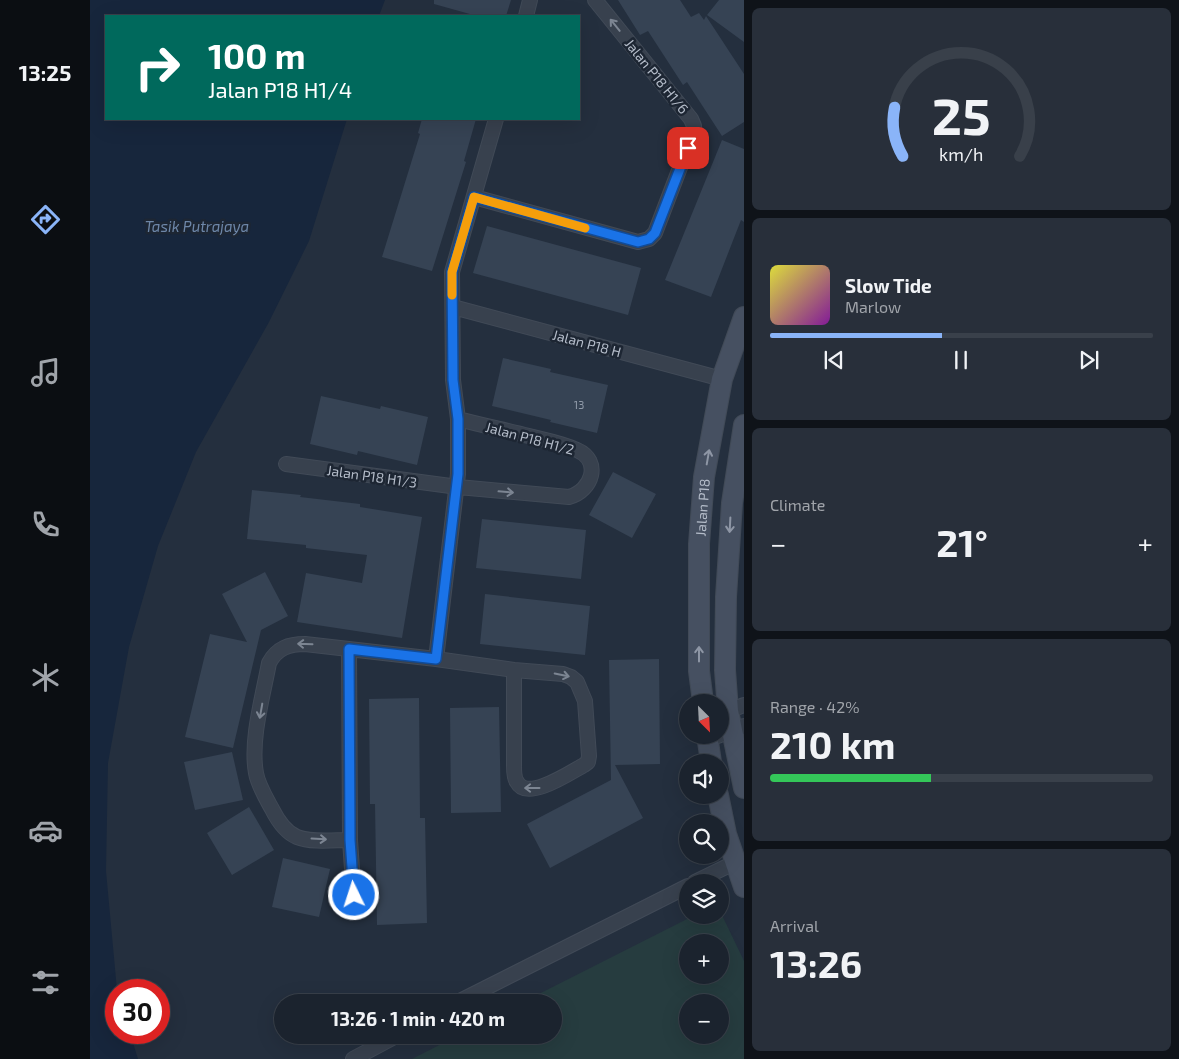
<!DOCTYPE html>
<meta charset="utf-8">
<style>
body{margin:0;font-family:"Exo 2",sans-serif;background:#282f3a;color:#f1f3f6;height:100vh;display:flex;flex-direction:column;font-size:19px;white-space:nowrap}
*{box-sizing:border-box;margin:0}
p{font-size:16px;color:#a0a4aa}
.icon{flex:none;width:28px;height:28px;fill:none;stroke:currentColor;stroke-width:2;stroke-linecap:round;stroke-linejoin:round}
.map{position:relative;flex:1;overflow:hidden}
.drawer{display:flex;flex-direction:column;gap:8px;padding:8px;background:#0f1319;width:435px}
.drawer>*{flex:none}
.hud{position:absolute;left:15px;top:15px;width:475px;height:105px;border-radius:0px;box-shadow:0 5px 20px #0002,0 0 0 1px #39404a;background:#00695c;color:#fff;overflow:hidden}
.needle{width:32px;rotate:156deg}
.fabs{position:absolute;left:589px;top:694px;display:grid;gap:10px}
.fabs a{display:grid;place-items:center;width:50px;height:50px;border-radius:50%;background:#1b232e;box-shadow:0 5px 20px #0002,0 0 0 1px #39404a;font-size:25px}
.speed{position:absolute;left:15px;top:979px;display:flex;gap:10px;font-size:25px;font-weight:700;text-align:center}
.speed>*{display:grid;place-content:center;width:65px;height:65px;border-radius:50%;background:#1b232e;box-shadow:0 5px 20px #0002,0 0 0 1px #39404a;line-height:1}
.speed .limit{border:8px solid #d22;background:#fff;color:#111}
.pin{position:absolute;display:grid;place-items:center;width:42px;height:42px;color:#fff;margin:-21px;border-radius:10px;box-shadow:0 2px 8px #0006}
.me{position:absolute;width:55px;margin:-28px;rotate:356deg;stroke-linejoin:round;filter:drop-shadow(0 0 4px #0008)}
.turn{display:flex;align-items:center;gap:18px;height:105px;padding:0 20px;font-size:22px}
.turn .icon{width:65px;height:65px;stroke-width:2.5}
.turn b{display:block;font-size:35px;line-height:42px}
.big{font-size:38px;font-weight:700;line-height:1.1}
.drawer .tile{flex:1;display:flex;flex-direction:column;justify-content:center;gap:8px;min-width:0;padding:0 18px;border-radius:8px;background:#282f3a}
.drawer .dial{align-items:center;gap:0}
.dial svg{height:130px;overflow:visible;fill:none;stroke:#39404a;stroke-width:7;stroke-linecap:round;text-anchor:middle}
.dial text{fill:#f1f3f6;stroke:none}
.song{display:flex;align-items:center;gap:15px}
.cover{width:60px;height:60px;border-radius:8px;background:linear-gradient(135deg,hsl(60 70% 55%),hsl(290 70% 35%))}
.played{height:5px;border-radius:2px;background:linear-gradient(90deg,#8ab4f8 45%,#39404a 45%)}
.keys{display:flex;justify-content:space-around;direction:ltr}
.heat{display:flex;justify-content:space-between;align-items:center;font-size:28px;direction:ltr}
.charge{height:8px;border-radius:4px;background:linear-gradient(90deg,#34c759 42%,#39404a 0)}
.trip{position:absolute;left:184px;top:994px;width:288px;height:50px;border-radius:25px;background:#1b232e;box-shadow:0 5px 20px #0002,0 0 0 1px #39404a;font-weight:700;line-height:50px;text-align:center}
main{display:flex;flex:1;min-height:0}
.dock{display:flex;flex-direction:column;width:90px;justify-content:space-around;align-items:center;background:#0b0e12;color:#a0a4aa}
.dock .icon{width:35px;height:35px}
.dock .active{color:#8ab4f8}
.dock b{font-size:22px;color:#f1f3f6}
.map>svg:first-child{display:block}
.green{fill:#263c3f;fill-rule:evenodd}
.water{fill:#17263c}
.building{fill:#364354}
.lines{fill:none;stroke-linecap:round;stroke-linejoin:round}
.street-casing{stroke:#414a57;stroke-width:16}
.secondary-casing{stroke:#414a57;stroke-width:22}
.street{stroke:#38414e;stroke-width:14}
.secondary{stroke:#465061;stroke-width:20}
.oneway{stroke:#7c8592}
.oneway2{stroke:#8e96a5}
.route-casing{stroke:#114b97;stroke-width:12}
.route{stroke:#1a73e8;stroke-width:9}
.slow{stroke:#f59e0b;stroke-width:9}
.labels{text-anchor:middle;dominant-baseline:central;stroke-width:5;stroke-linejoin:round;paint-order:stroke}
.number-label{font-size:11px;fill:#929caa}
.street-label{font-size:14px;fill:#b4bcc9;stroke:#1d2633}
.water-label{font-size:15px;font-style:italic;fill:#6d86a8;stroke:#1d2633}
</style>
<main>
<nav class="dock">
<b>13:25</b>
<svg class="icon active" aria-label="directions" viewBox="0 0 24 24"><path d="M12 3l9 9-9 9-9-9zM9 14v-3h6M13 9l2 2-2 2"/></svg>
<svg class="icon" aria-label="music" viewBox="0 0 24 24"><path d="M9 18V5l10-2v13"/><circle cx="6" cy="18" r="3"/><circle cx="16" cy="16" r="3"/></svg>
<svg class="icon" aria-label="phone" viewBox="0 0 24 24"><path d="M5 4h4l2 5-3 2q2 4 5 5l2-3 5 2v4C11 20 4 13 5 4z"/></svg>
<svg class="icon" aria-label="climate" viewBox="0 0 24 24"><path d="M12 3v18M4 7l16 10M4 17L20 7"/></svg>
<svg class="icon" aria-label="car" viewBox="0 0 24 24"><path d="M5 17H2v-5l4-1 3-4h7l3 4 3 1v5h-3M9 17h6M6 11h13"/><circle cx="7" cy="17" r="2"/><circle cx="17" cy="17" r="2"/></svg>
<svg class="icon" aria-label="filters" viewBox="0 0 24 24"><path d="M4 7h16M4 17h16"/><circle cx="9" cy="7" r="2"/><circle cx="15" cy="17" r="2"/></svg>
</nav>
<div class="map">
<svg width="654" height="1059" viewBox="0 0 654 1059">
<rect width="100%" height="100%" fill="#242f3e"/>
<path class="green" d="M630,911l24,50v98h-332l47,-24h93v-33h-29l172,-87h25zM598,942h32v33h-32zM630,1002v33h-32v-33z"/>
<path class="water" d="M0,0h295l-6,16h-273v103h241l-38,122 -40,81 -73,130 -38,94 -29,101 -21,116 -2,108 11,119 -1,42 14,1 8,26h-48z"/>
<path class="building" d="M344,0h77l-5,16h-29l-43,-12z
M528,0h62l11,17 8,-4 5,7 2,-4 38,58v48l-22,14 -35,-54 -4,3 -35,-54 -8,4z
M629,0h25v42l-37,-27z
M332,119h54l-12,42 2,1 -34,109 -50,-14 38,-123 -2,-1z
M632,140l22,9v73l-3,-2 -30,77 -46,-17z
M397,226l154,42 -13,47 -155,-42z
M413,358l48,11 -1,3 58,13 -11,48 -47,-11 1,-2 -59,-14z
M231,396l59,13 1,-3 47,11 -11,48 -59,-14 -1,4 -47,-11z
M523,472l43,22 -24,44 -43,-23z
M162,490l49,5 -1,2 60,7v3l62,10 -20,121 -105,-16 9,-49 56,10 5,-28 -61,-7v-3l-59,-6z
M392,519l104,11 -5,49 -105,-11z
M175,572l23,44 -27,14 -28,118 -48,-11 25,-103 37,8 -25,-48z
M395,594l105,12 -5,49 -105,-11z
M569,659l1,105 -45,1 28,53 -93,50 -23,-44 84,-44 -2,-120z
M329,698l1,120h5l2,105 -50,2 -2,-121h-5l-1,-105z
M409,707l2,105 -50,1 -1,-105z
M142,752l11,48 -48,10 -11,-48z
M159,807l25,43 -42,25 -25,-42z
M193,858l47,11 -11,48 -47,-10z"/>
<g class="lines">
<defs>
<path id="street" d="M436,16l4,-16
M384,197l164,45 11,-3 6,-6 39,-102v-5l-3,-7 -96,-119
M363,307l269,72
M196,464l172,23 111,10c23,-6 33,-36 8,-47 -15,-7 -32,-10 -48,-14 -24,-6 -48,-11 -71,-17
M259,649l1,191 5,73
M346,659l22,-185v-55l-5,-39 -1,-108 44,-153
M631,714l23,-9
M617,740l37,-14
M260,840c-16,0 -38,3 -53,-3 -12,-5 -20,-18 -25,-28 -6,-11 -14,-24 -16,-36 -6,-33 7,-77 13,-110 8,-15 20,-19 36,-19l131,15 78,11 49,4 8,3 6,5 8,19 4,55 -1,6 -4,3c-13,7 -57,37 -67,17 -3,-4 -3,-11 -3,-16v-96
M605,882l41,-20
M368,1002l230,-116
M263,1059l45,-24"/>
<g id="secondary">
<path d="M654,425l-12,78 -6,94 -1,73 3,41 16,77"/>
<path id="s1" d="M613,702l-4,-31v-127l5,-67 18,-98 22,-62"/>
<path d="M617,735l4,27"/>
<path d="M628,795l8,39 18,53"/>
</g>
</defs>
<use href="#street" class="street-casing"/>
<use href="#secondary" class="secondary-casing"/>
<use href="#street" class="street"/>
<use href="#secondary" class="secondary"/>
</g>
<defs><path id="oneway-shaft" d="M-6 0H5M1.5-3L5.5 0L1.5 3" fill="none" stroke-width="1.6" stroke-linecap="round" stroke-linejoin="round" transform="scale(1.25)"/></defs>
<g class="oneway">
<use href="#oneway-shaft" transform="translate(525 25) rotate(-129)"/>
<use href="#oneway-shaft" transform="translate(416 492) rotate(5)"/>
<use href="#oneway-shaft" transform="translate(215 644) rotate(-178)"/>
<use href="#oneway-shaft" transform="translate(472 675) rotate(12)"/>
<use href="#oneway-shaft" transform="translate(171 711) rotate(100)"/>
<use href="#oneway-shaft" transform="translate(442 788) rotate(-180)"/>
<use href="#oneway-shaft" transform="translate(229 839) rotate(3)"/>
</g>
<g class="oneway2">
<use href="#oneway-shaft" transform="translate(618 457) rotate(-80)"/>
<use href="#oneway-shaft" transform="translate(640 525) rotate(93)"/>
<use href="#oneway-shaft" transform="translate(609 654) rotate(-90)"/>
</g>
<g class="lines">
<defs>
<path id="route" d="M264,895l-4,-55 -1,-191 87,10 22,-185v-55l-5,-39 -1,-108 22,-75 164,45 11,-3 6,-6 33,-85"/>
</defs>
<use href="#route" class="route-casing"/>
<use href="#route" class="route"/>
<path class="slow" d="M362,295v-23l22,-75 111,31"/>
</g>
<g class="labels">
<g class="number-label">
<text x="489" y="404">13</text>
</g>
<g class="street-label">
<text transform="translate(567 76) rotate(51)">Jalan P18 H1/6</text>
<text transform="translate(497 343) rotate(15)">Jalan P18 H</text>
<text transform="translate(440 438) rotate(15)">Jalan P18 H1/2</text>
<text transform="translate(282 476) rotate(8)">Jalan P18 H1/3</text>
<text stroke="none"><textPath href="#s1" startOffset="195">Jalan P18</textPath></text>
</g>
<g class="water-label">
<text x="107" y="226">Tasik Putrajaya</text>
</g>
</g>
</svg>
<div class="fabs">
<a><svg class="needle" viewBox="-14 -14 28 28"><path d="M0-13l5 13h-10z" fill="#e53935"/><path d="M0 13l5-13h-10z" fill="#a0a4aa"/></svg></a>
<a><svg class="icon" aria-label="sound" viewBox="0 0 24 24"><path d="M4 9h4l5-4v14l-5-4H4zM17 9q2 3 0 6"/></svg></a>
<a><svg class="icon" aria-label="search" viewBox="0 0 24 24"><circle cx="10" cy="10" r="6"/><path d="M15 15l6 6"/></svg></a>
<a><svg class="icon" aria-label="layers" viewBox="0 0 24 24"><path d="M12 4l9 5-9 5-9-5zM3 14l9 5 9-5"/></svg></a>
<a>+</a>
<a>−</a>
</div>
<div class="speed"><div class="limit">30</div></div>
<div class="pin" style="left:598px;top:148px;background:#d93025"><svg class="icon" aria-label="arrive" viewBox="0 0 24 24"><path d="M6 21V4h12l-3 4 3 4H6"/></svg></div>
<svg class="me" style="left:264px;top:895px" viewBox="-20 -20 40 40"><circle r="17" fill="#1a73e8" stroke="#fff" stroke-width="3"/><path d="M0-11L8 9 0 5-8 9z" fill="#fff"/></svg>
<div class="trip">13:26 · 1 min · 420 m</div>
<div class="hud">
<div class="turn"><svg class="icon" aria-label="right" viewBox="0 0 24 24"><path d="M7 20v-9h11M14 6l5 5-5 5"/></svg><div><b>100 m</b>Jalan P18 H1/4</div></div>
</div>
</div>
<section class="drawer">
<div class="tile dial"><svg viewBox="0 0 100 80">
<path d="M14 69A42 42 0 1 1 86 69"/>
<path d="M14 69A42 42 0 0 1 9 39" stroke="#8ab4f8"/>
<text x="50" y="56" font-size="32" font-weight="700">25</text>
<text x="50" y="72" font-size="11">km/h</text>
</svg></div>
<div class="tile">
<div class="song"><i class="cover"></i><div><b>Slow Tide</b><p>Marlow</p></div></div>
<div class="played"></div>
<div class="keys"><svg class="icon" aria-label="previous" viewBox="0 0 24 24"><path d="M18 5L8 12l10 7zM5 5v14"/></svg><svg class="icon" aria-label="pause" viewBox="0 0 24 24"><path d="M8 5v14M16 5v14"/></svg><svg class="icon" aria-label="next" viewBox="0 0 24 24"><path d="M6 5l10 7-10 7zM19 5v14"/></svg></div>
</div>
<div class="tile"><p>Climate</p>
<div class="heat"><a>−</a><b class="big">21°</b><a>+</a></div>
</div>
<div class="tile"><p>Range · 42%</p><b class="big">210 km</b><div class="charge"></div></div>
<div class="tile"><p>Arrival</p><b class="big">13:26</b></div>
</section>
</main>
